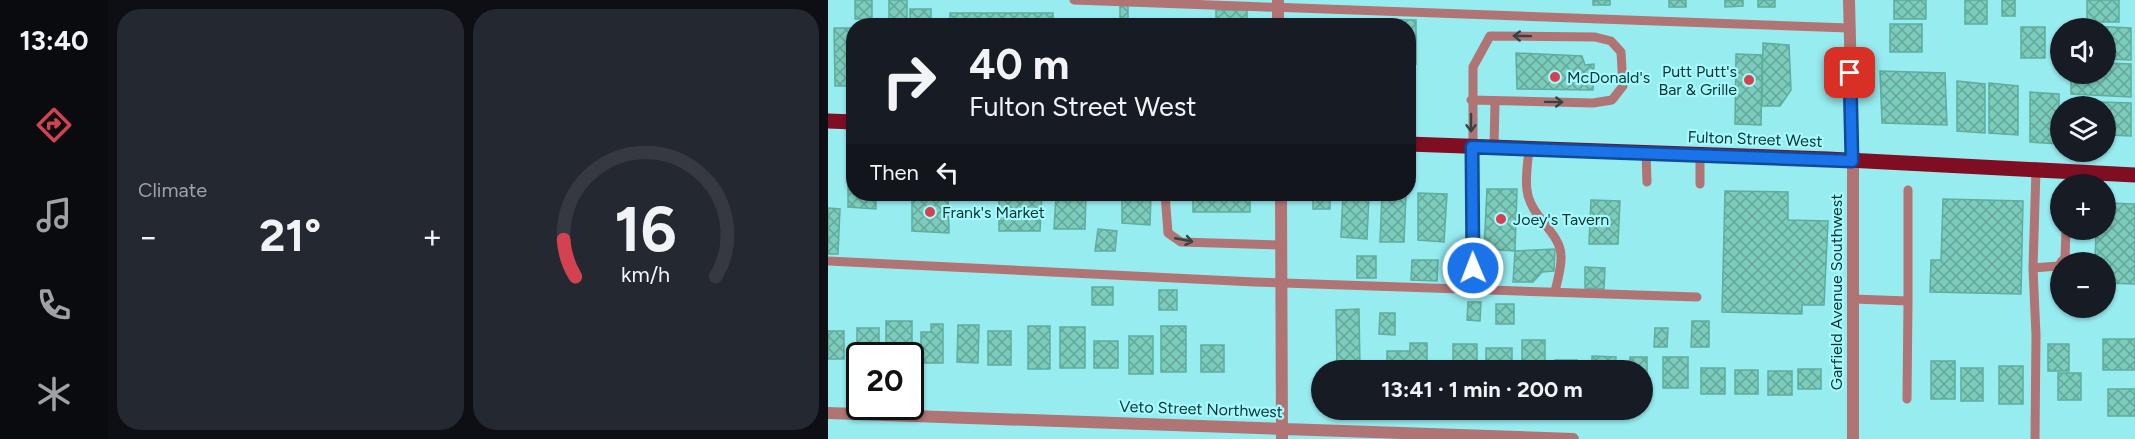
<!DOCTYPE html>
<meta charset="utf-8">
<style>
body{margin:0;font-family:Figtree,sans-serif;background:#242831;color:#f1f3f6;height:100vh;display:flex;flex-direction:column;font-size:22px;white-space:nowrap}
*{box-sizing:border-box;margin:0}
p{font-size:20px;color:#9ea1a6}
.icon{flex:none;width:33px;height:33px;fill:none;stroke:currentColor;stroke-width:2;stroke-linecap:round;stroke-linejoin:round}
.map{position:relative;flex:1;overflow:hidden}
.drawer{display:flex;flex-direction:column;gap:9px;padding:9px;background:#0d0f14;width:720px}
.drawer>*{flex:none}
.guide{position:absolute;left:18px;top:18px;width:570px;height:183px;border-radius:24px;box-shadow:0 2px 4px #0004;background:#171b24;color:#f1f3f6;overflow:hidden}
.fabs{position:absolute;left:1222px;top:18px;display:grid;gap:12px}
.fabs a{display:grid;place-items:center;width:66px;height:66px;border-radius:50%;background:#171b24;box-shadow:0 2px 4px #0004;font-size:30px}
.speed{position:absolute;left:18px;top:342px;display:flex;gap:12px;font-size:30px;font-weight:700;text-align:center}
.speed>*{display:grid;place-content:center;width:78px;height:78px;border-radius:50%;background:#171b24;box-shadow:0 2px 4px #0004;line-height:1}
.speed .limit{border:3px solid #111;border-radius:9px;background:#fff;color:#111}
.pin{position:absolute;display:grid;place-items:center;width:51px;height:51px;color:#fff;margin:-26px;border-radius:12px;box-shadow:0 3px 9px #0006}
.me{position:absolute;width:66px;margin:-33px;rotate:359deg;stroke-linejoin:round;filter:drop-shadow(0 0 4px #0008)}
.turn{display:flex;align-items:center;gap:21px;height:126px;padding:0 24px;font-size:27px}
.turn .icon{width:78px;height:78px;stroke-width:2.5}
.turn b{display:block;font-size:42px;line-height:51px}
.then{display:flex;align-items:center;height:57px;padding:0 24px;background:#0003;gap:12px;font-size:22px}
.big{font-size:45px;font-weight:700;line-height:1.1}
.drawer .widget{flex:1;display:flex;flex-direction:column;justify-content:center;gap:9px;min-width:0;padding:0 21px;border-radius:24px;background:#242831}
.drawer .dial{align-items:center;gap:0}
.dial svg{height:156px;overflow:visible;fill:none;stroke:#363941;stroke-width:7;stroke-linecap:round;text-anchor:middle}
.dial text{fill:#f1f3f6;stroke:none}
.heat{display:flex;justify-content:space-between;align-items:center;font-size:33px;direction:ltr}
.drawer .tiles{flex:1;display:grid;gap:9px;grid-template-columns:repeat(2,1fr)}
.trip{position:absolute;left:483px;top:360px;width:342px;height:60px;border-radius:30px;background:#171b24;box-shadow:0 2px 4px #0004;font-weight:700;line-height:60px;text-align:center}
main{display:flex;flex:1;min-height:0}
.tab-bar{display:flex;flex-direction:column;width:108px;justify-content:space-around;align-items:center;background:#090b0e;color:#9ea1a6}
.tab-bar .icon{width:42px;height:42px}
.tab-bar .current{color:#d24250}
.tab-bar b{font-size:27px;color:#f1f3f6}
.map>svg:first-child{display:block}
.building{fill:url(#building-cross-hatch);stroke:#5ead9d;stroke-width:1.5}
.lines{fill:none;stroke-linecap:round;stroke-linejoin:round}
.lane{stroke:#b07475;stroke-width:9}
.street{stroke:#b07475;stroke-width:12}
.primary{stroke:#7f0e23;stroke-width:15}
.oneway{stroke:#364344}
.route-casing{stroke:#114b97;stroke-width:15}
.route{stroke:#1a73e8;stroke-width:10}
.poi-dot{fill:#d24250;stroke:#a4fafd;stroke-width:2}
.labels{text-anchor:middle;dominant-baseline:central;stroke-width:4.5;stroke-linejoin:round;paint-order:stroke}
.poi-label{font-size:16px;fill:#0d3334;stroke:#a4fafd;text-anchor:start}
.street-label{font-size:16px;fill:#0d3334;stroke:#a4fafd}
</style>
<main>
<nav class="tab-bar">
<b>13:40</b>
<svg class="icon current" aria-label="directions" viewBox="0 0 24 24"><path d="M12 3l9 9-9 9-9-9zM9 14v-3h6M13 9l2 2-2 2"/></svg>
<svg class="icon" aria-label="music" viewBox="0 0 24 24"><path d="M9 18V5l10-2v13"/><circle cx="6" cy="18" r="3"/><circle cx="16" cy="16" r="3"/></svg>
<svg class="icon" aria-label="phone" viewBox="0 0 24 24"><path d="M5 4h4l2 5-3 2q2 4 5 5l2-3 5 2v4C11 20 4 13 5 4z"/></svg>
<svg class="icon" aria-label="climate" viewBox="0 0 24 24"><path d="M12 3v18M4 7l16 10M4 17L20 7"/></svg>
</nav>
<section class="drawer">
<div class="tiles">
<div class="widget"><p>Climate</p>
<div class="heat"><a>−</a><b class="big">21°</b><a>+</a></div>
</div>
<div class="widget dial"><svg viewBox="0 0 100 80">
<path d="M14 69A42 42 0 1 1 86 69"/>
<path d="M14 69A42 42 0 0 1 8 50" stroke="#d24250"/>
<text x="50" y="56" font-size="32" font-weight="700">16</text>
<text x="50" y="72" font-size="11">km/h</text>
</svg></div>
</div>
</section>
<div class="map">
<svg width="1307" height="439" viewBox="0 0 1307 439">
<defs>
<pattern id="building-cross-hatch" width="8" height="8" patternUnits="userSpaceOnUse" patternTransform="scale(1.5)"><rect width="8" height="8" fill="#7cccbb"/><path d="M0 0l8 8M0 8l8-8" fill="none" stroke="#64a699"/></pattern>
</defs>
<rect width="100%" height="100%" fill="#97ecf0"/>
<path class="building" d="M27,0h17v19h-17z
M61,0h18v20h-18z
M765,0h17v5h-17z
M841,0h17v7h-17z
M897,0h18v6l-18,1z
M930,0h17v7h-17z
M1066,0h32v19h-32z
M1137,0h22v24h-22z
M1174,0h13v16h-13z
M1259,0h32v22h-32z
M292,4h8v16h-8z
M82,9h21v17h-21z
M388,10h31v16h-31z
M122,13h103v13h-103z
M539,19l49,1v44h-8v-38h-41z
M1062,24h32v28h-32z
M1243,25l60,3v32l-25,-1v-31h-35z
M1193,27h24v31h-24z
M6,28h20v58h-19z
M935,43l26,2 2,45 -11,16h-18z
M688,53l66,3 3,9 9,-1 -1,26 -76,-1z
M908,54l26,1 -1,70 -26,-1z
M1278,63l25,1v33l-60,-3v-20h35z
M1052,71l65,2 2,52 -65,-2z
M1129,81l28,3v49l-28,-2z
M1161,83l29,3v49l-29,-2z
M1202,92l29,2v50l-29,-2z
M1243,101l60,2v33l-25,-1v-29h-35z
M20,159l6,1v34h22v15l-28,-2z
M659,189h30l-2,62 -31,-2z
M897,191l63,1v28l40,1 -4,84h-22v9l-80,-2z
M590,193l29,1 -3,48 -26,-2z
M84,194h36l1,39 -37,-2z
M178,194h36l-2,37h-41v-35h7z
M228,194h30l-1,35h-31z
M294,194h29l-1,31 -28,-2z
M365,194h57v18h-57z
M515,194h26l-2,45 -26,-2z
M554,194h24l-2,48h-24z
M502,196v13h-17v-12z
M1115,199l80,2 -2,93 -91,-2 1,-32h10z
M763,200l29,1 -2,43h-29z
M1278,203l29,1v80l-29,-1v-21h-11l1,-32h10z
M0,208l12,1 -2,45h-10z
M270,229l19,2 -2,20h-20z
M727,249l-1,22 -12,1 -9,10h-20l2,-31z
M529,256h19v22h-19z
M584,260h26l-1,21 -26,-1z
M757,267l20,1 -1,21 -19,-1z
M264,287h21v18h-21z
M331,290h18v20h-18z
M640,302h13l-1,19 -13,-1z
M668,304h18v20h-18z
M531,309l1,61h-23l-1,-60z
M552,313h15v22l-16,-1z
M58,321h26v40l-2,-5h-24z
M864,321h17v26h-18z
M103,324h12v39h-22v-31h10z
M130,325h21l-1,38 -21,-1z
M200,326h22v43h-22z
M333,326h25v46h-25z
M232,327h25v41h-25z
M29,328h22v28h-19v5h-3z
M827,328h13l-1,19h-13z
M0,331h16v28h-16z
M160,331h23v34h-23z
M301,336h24v38h-24z
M1275,339h32v31h-32z
M694,340h23v30h-23z
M266,341h24v27h-24z
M582,343h17v27h-40v-19h23z
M625,344h24v26h-24z
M1220,344h21v27h-21z
M373,345h23v27h-23z
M658,348h26v22h-26z
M764,356l24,1 -1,13h-23z
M802,357h17v20h-5v-7h-12z
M835,357h25v31h-25z
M727,360h22v10h-22z
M1103,361h24v38h-24z
M1171,366h24v38h-24z
M873,368h24v26h-24z
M1133,368h22v33h-22z
M970,369h23v20h-23z
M907,370h23v24h-23z
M940,371h24v24h-24z
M1230,373h23v27h-23z
M1280,389h27v27h-27z"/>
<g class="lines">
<path class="lane" d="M246,0l775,28
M643,100l122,3 19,-3 11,-14 -2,-34 -10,-11 -16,-4 -105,-1 -17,31v201l15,22
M666,147l1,-46
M701,148c-1,14 -4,29 -2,42 3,27 33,42 34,65 1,12 -4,26 -6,37
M818,153l1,29
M872,184v-29
M1080,190v111
M337,194l3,39 13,9 100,3
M0,261l427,21 442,15
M1233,262l4,-4 1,-28
M1205,268l25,-2 3,-3
M1025,299l55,2 -1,98
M1207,439l1,-104 -3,-67 3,-98"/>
<path class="street" d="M450,0v26
M1021,0l4,161v278
M453,194l1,245
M0,413l745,26"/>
<path class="primary" d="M0,121l26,1
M580,144l420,15 307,16"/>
</g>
<defs><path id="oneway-shaft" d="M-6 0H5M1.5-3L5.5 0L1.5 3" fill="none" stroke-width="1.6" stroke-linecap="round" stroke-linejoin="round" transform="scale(1.5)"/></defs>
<g class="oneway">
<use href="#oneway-shaft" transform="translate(694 36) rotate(-179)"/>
<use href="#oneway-shaft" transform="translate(726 102) rotate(1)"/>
<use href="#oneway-shaft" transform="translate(643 123) rotate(90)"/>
<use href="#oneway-shaft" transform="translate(356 240) rotate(11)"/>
</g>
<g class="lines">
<defs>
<path id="route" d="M645,268l-1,-121 380,14 -2,-88"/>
</defs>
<use href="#route" class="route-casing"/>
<use href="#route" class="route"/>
</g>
<g class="poi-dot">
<circle cx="727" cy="77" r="6"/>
<circle cx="921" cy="80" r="6"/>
<circle cx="102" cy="212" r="6"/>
<circle cx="673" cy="219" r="6"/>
</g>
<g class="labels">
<g class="poi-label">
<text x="909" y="71" text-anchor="end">Putt Putt's<tspan x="909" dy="18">Bar &amp; Grille</tspan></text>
<text x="739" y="77">McDonald's</text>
<text x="114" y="212">Frank's Market</text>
<text x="685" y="219">Joey's Tavern</text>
</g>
<g class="street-label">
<text transform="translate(927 139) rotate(2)">Fulton Street West</text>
<text transform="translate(1008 292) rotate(-90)">Garfield Avenue Southwest</text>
<text transform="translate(373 409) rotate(2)">Veto Street Northwest</text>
</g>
</g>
</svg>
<div class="fabs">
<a><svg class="icon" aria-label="sound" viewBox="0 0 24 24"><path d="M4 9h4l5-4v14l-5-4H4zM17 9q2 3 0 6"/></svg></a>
<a><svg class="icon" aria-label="layers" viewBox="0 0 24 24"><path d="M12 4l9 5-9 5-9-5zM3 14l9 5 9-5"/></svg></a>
<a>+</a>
<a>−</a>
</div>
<div class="speed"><div class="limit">20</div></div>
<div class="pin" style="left:1022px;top:73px;background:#d93025"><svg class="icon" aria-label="arrive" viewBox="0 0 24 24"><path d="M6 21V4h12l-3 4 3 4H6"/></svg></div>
<svg class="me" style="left:645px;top:268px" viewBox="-20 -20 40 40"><circle r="17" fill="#1a73e8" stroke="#fff" stroke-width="3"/><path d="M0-11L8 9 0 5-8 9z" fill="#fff"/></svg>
<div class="trip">13:41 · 1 min · 200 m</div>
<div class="guide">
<div class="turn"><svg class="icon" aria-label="right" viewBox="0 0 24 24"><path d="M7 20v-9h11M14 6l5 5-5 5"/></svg><div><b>40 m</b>Fulton Street West</div></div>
<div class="then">Then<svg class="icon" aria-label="left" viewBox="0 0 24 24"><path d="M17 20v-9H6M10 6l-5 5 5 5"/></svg></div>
</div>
</div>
</main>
